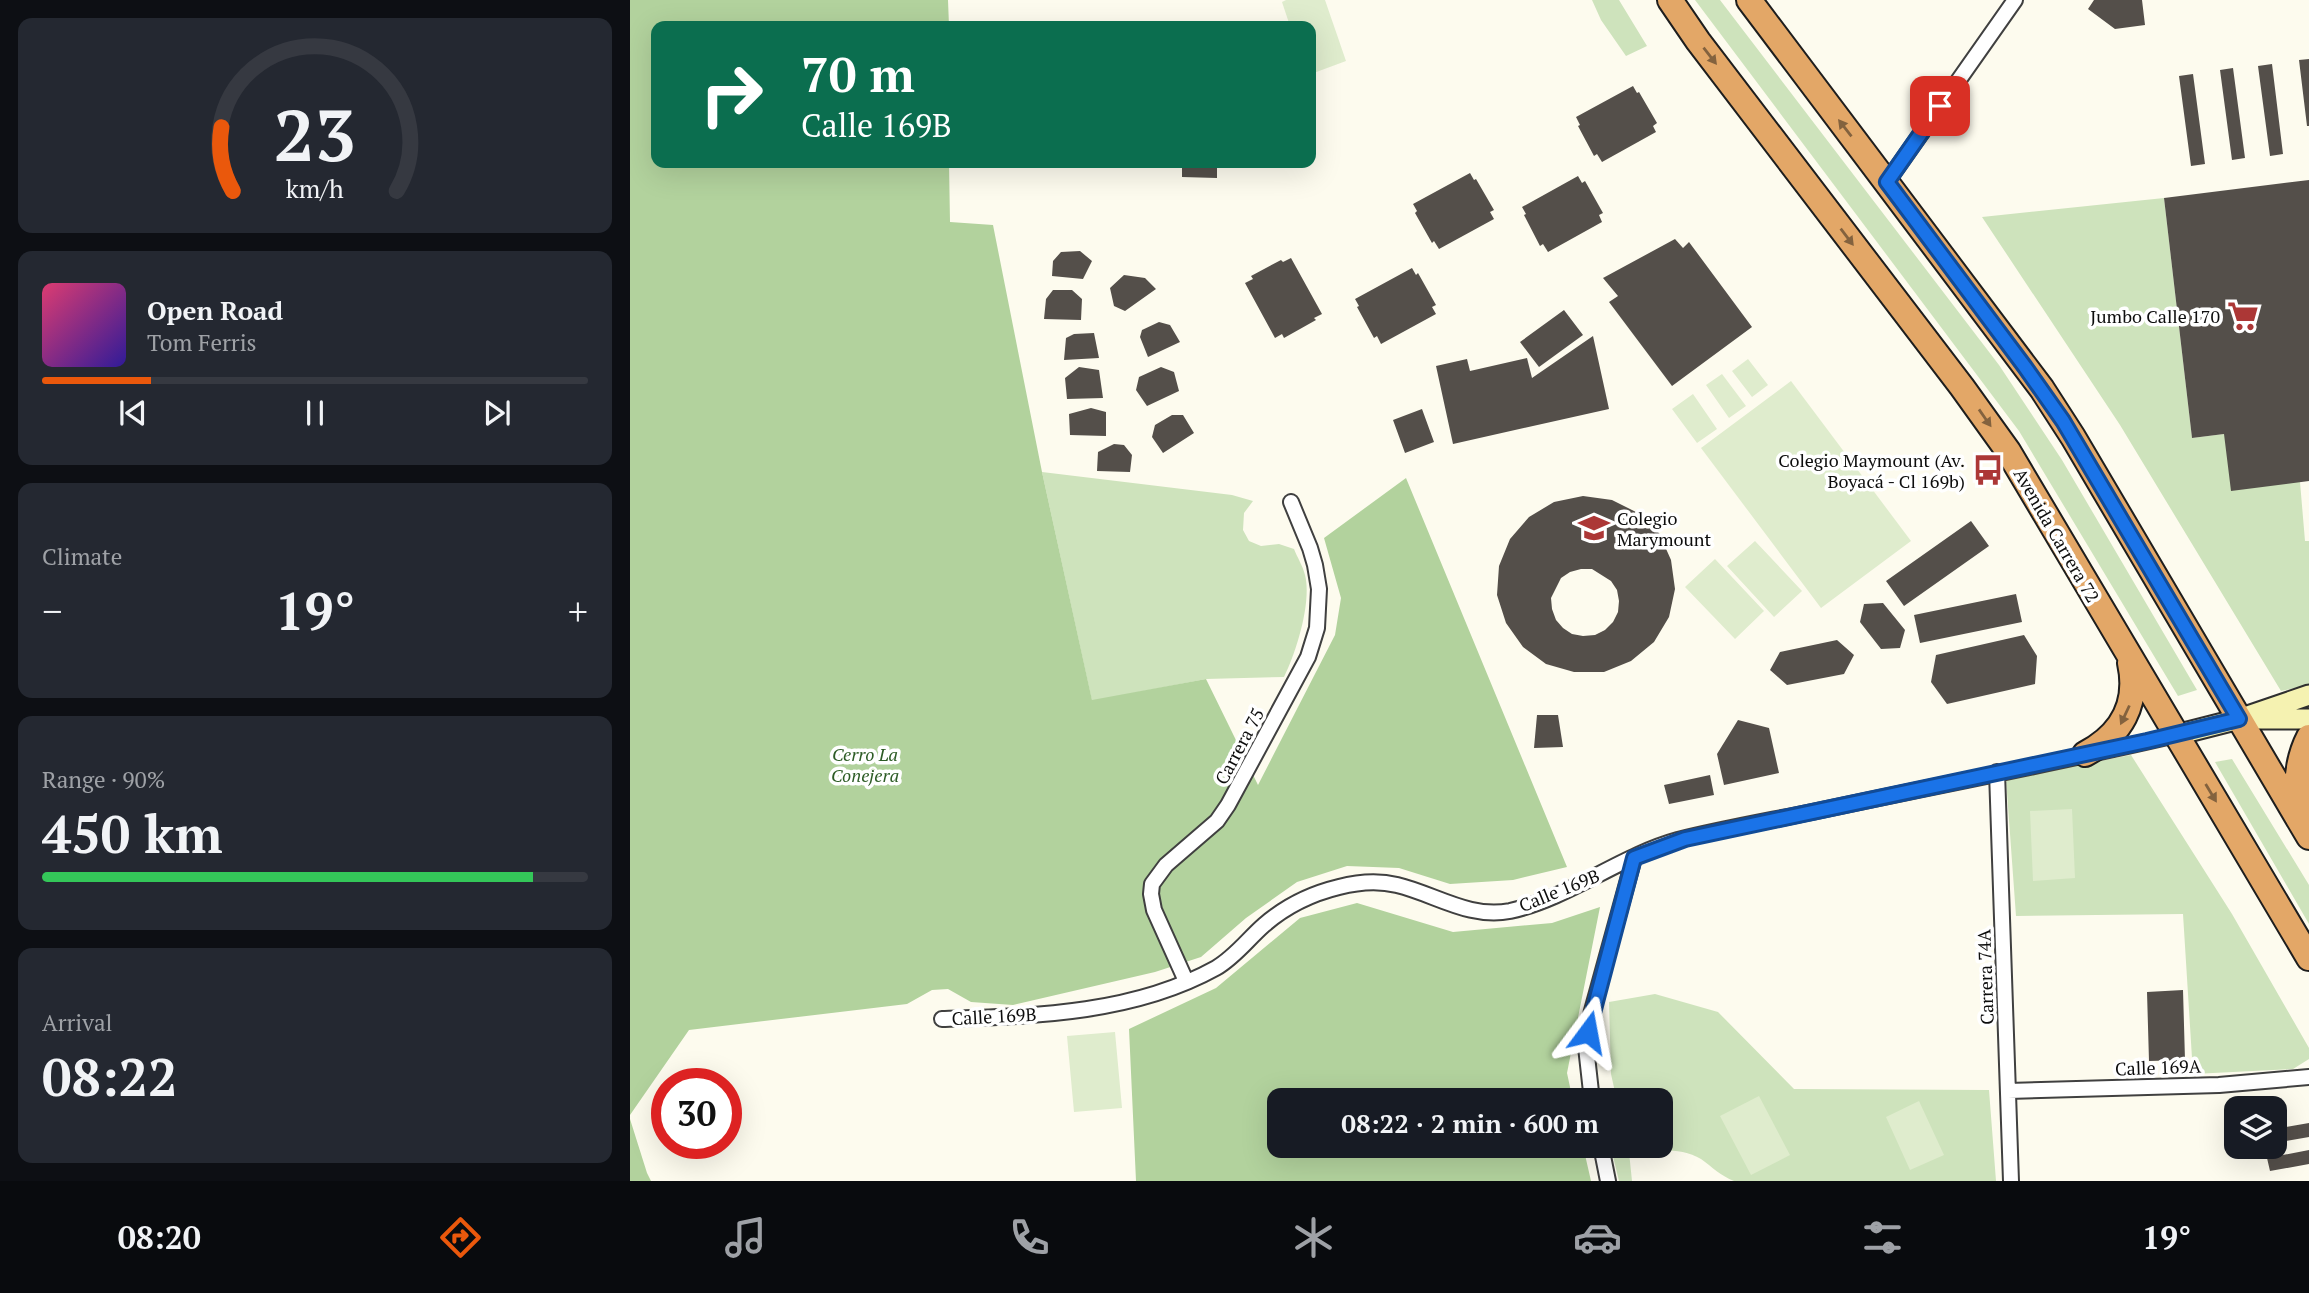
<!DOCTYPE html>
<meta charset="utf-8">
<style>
body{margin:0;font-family:"PT Serif",serif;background:#242831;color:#f1f3f6;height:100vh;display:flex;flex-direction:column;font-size:26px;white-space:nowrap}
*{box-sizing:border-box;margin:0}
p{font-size:23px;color:#9ea1a6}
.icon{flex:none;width:38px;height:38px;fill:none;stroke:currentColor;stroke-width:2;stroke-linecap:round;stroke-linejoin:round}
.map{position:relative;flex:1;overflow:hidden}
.drawer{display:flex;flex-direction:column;gap:18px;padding:18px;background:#0d0f14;width:630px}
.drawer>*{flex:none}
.guide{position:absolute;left:21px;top:21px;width:665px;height:147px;border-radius:14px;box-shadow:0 7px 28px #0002;background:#0b6e4f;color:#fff;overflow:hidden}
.fabs{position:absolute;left:1594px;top:1096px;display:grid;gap:14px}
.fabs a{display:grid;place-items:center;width:63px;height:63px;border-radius:14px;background:#171b24;box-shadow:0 7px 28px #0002;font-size:35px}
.speed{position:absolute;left:21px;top:1068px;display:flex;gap:14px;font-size:35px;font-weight:700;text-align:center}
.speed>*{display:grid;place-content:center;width:91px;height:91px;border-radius:50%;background:#171b24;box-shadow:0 7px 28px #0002;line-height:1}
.speed .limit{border:10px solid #d22;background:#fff;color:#111}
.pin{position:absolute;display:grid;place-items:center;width:60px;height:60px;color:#fff;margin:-30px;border-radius:14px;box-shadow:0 4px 10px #0006}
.me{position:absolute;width:77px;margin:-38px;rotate:13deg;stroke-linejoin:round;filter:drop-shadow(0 0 5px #0008)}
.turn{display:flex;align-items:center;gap:24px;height:147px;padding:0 35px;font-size:32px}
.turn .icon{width:91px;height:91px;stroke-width:2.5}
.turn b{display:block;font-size:49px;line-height:60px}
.big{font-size:52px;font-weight:600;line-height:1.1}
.drawer .card{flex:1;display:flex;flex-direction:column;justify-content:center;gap:10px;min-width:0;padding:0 24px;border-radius:14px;background:#242831}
.drawer .dial{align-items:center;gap:0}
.dial svg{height:182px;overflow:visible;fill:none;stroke:#363941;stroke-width:7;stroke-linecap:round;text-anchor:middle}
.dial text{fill:#f1f3f6;stroke:none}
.song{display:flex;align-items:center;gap:21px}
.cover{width:84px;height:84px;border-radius:10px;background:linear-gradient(135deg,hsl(340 70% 55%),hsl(250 70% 35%))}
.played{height:7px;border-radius:4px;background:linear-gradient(90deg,#ea580c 20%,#363941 20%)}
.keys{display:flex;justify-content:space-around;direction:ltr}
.heat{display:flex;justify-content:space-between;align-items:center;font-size:38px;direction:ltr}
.charge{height:10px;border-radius:5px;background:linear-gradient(90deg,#34c759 90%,#363941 0)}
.trip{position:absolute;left:637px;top:1088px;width:406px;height:70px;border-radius:14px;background:#171b24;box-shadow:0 7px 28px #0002;font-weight:600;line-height:70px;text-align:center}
.dock{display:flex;height:112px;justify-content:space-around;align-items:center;background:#090b0e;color:#9ea1a6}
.dock .icon{width:49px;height:49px}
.dock .current{color:#ea580c}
.dock b{font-size:32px;color:#f1f3f6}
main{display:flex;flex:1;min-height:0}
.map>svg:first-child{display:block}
.green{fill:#cee3bc}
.forest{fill:#b2d29d}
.pitch{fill:#dfeccd}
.building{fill:#544f4a;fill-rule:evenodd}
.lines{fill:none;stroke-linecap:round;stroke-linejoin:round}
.street-casing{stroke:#404040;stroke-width:18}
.secondary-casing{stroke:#2f2f2f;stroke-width:23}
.highway-casing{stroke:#1e1e1e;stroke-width:28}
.street{stroke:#fff;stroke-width:14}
.secondary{stroke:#f5f2b1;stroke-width:19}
.highway{stroke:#e3a767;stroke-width:24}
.oneway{fill:#83623e}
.route-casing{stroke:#114b97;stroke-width:18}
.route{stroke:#1a73e8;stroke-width:12}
.labels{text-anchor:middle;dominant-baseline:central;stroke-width:7;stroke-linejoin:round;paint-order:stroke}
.poi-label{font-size:18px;fill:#0d0d0d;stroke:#fff;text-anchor:end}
.street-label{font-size:18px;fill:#0d0d0d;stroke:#fff}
.park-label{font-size:18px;font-style:italic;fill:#2d5c25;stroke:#fff}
</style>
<main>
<section class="drawer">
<div class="card dial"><svg viewBox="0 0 100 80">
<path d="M14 69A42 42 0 1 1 86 69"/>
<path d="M14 69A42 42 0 0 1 9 41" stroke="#ea580c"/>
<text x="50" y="56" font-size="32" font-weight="700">23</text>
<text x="50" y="72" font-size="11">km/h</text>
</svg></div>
<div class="card">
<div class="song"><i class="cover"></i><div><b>Open Road</b><p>Tom Ferris</p></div></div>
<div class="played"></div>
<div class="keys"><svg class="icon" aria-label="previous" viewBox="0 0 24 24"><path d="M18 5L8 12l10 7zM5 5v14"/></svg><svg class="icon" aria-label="pause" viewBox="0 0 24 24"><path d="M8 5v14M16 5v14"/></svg><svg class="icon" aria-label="next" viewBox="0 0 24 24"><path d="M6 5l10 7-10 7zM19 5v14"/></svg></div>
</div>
<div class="card"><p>Climate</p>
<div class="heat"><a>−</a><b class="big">19°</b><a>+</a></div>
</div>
<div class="card"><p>Range · 90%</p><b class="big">450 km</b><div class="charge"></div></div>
<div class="card"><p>Arrival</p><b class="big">08:22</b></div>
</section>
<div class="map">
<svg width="1679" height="1181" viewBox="0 0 1679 1181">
<rect width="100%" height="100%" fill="#fdfbee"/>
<path class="green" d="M962,0h27l28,46 -21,10 -25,-36z
M1065,0h25l279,365 63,95 135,230 -19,6 -159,-265z
M1534,198l28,240 32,-4 76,48 5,59h4v144l-28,6 -161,-266 -138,-208z
M412,472l190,23 21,6 -9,12 -1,17 6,11 12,5 18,-2 15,5c3,8 9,17 11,26 7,27 -9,78 -21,102l-78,2 -114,22z
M1501,755l101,159 77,134v11l-16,10 -100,5 -10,-160 -167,2 -10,-137z
M1602,759l77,126v39l-94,-162z
M1025,994l63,18 76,77 195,1 7,91h-262c-13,-5 -22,-14 -33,-22 -21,-13 -49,-8 -72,-7l3,29h-13l-6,-25 15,-4 -1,-6h34v-45h-44l-6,-27 -2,-72z"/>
<path class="forest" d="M0,0h318l1,26h-293v137h293l1,59 43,3 49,247 50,228 114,-21 52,106 77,-150 6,-37 -17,-60 82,-60 161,389 -54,13 -63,4 -51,-16 -52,-2 -50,16 -51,36 -45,39 -46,15 -142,33 -42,-3 -23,-13 -16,1 -25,14 -218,26 -59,85z
M727,903l96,29 99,-9 48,-16 -33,166 6,28h-294v45h304l8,35h-455l-7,-152 87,-41 84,-70z
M0,1119l17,54 4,8h-21z"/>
<path class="pitch" d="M656,0h39l21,61 -35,13v-48h-21l-8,-24z
M1118,359l20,26 -16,12 -20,-26z
M1092,374l24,32 -17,12 -23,-33z
M1161,381l120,160 -90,67 -120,-160z
M1063,394l24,35 -20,14 -25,-34z
M1125,541l47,50 -28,26 -47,-51z
M1085,559l49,52 -29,28 -50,-52z
M1442,809l3,69 -42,3 -3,-70z
M485,1032l7,76 -48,4 -7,-76z
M1129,1096l31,59 -39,20 -31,-59z
M1289,1101l25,54 -34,15 -24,-53z"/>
<path class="building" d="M1464,0h48l3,25 -30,4 -27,-20z
M1679,59v67h-2l-8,-66z
M1642,64l11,90 -13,2 -12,-90z
M1603,68l12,90 -13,2 -12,-90z
M1563,74l12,90 -14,2 -12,-90z
M1003,86l4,7 2,-1 18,31 -4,3 3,6 -54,30 -5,-8 -3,2 -16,-30 2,-1 -4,-8z
M552,163h35v15l-35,-1z
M840,173l4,7 2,-1 18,31 -4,2 4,7 -55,30 -5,-8 -2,2 -17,-30 2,-2 -4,-7z
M948,176l4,7 3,-2 18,32 -4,2 3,7 -54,30 -5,-8 -3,2 -16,-31 2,-1 -4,-7z
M1679,180v301l-78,10 -7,-57 -32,4 -28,-240z
M1045,239l8,9 6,-6 63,85 -80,59 -63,-84 9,-6 -15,-18z
M450,251l12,10 -9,18 -31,-3 1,-15 8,-9z
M661,258l31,56 -8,4 2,2 -32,18 -2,-4 -7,4 -30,-55 8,-4 -2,-3 30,-16 2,2z
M782,268l4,7 2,-2 18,32 -4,2 4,7 -55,30 -4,-8 -3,2 -17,-31 2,-1 -4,-7z
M494,275l21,3 11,11 -31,22 -11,-5 -4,-18z
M423,290h19l10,9 -1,21 -37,-1 2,-20z
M934,310l19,25 -44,32 -19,-25z
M529,322l11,3 10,17 -32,15 -8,-20 2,-7z
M464,333l5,25 -35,2 2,-22 8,-4z
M963,336l16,73 -156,35 -17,-78 31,-7 3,12 57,-13 5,20z
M449,367l20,3 4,28 -36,1 -2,-21z
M531,367l13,5 5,19 -32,15 -11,-16 3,-13z
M461,408l15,4v24l-36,-1 -1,-21z
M792,409l12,33 -29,11 -12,-33z
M542,415h11l11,18 -31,20 -11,-16 3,-12z
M484,444l10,1 8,10 -2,17 -33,-1 1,-19z
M953,496l29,4 26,13 21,20 12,27 4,29 -6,28 -15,25 -23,19 -27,11h-30l-28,-8 -23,-17 -17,-24 -9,-28 2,-29 11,-27 19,-22 25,-15zM951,569h11l19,12 6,9 2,11 -1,11 -5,10 -8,8 -10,5 -12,1 -11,-2 -9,-6 -7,-8 -4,-11 -1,-11 10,-20 9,-6z
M1341,521l18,25 -85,60 -18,-25z
M1386,594l6,28 -102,21 -6,-28z
M1253,603l22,27 -5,18 -19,1 -21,-27 4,-18z
M1394,635l13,21 -2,28 -88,20 -16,-22 5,-27z
M1207,640l17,15 -10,19 -57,11 -17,-15 10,-18z
M907,715h21l5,32 -29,1z
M1108,720l31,8 10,45 -55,12 -7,-31z
M1080,775l4,20 -45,9 -5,-19z
M1553,990l2,70 -36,1 -2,-69z
M1679,1123v14l-34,6v-14z
M1679,1150v14l-39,7 -3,-13z"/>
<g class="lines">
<defs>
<path id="street" d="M1257,182l128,-182
M1367,772l14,409
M556,981l-32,-71 -3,-16 1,-10 14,-19 51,-44 11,-16 80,-148 9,-29 2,-39 -4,-24 -5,-17 -19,-46
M312,1019c92,-3 191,-5 274,-51 19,-11 32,-29 48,-43 23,-20 46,-31 75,-38 19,-5 38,-7 58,-2 38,9 72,34 113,26 59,-13 110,-55 168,-71 44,-11 90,-19 134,-28 122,-26 244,-49 364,-77
M1378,1091l211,-6 90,-8
M962,1101l-6,-54 4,-29 44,-160
M971,1146l7,35"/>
<path id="secondary" d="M1624,719h55
M1546,735l63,-16 70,-24"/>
<path id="highway" d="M1040,0l28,41 264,346 46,64 301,507
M1119,0l293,389 31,48 236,400
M1455,754c36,-19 54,-50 45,-91
M1669,816c-4,-28 -3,-54 10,-79"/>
</defs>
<use href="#street" class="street-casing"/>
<use href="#secondary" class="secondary-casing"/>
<use href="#highway" class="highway-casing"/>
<use href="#street" class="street"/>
<use href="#secondary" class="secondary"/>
<use href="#highway" class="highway"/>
</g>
<defs><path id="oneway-solid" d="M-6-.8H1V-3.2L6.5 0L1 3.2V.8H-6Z" transform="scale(1.75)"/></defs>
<g class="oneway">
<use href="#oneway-solid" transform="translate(1080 56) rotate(52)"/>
<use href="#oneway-solid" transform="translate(1215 128) rotate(-128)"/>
<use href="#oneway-solid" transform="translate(1217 237) rotate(53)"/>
<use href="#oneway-solid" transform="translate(1355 418) rotate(55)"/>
<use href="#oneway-solid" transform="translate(1495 715) rotate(115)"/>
<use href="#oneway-solid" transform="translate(1581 793) rotate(59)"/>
</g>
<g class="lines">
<defs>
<path id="route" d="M958,1032l46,-174 51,-19 462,-98 92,-22 -176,-298 -38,-54 -138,-185 53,-76"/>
</defs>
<use href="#route" class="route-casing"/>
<use href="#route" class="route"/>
</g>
<defs>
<symbol id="supermarket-bare" viewBox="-9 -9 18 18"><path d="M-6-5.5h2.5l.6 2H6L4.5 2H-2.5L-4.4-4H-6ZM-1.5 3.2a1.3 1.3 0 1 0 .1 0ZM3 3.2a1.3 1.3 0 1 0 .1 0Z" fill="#ac3736" stroke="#fff" stroke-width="2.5" paint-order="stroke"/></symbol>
<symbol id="bus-bare" viewBox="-9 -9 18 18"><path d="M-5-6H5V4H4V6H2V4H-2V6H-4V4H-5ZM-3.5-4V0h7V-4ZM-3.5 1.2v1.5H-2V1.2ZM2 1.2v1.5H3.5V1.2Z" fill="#ac3736" stroke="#fff" stroke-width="2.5" paint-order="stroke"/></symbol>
<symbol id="school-bare" viewBox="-9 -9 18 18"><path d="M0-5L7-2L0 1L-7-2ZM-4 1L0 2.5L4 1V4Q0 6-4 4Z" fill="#ac3736" stroke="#fff" stroke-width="2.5" paint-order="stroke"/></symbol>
</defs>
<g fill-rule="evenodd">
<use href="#supermarket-bare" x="1591" y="294" width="44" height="44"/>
<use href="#bus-bare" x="1336" y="448" width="44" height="44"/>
<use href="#school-bare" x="942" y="506" width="44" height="44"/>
</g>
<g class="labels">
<g class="poi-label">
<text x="1590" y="316">Jumbo Calle 170</text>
<text x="1335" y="460">Colegio Maymount (Av.<tspan x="1335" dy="21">Boyacá - Cl 169b)</tspan></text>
<text x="987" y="518" text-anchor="start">Colegio<tspan x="987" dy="21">Marymount</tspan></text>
</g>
<g class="street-label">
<text transform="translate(1427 535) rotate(60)">Avenida Carrera 72</text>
<text transform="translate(609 746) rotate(-62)">Carrera 75</text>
<text transform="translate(929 890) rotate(-22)">Calle 169B</text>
<text transform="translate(1355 977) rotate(-92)">Carrera 74A</text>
<text transform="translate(364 1016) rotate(-3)">Calle 169B</text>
<text transform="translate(1528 1067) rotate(-2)">Calle 169A</text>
</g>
<g class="park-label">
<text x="235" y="754">Cerro La<tspan x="235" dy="21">Conejera</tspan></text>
</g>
</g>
</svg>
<div class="fabs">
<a><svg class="icon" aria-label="layers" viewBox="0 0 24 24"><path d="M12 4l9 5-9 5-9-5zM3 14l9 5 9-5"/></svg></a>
</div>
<div class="speed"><div class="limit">30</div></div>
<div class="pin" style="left:1310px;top:106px;background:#d93025"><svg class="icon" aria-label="arrive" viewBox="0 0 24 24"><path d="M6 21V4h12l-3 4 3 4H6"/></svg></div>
<svg class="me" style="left:958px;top:1032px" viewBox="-20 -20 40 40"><path d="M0-17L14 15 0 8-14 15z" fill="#1a73e8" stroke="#fff" stroke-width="4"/></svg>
<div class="trip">08:22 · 2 min · 600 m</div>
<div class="guide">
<div class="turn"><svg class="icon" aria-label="right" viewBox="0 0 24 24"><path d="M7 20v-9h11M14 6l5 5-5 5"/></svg><div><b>70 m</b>Calle 169B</div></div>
</div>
</div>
</main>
<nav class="dock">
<b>08:20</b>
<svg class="icon current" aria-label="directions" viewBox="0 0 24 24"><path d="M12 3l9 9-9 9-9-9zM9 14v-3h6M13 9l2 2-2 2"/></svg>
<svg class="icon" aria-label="music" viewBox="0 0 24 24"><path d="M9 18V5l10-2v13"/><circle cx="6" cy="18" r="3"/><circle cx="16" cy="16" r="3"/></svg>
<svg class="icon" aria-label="phone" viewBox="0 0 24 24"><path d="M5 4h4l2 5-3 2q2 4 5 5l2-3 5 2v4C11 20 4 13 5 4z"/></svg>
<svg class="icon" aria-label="climate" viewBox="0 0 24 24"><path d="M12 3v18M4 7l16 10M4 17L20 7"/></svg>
<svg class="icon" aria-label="car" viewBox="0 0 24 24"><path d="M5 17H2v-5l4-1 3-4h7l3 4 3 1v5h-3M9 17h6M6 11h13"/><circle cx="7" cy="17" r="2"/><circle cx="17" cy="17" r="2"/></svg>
<svg class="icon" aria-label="filters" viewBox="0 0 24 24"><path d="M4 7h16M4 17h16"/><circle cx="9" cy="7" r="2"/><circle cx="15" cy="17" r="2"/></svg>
<b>19°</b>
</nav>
